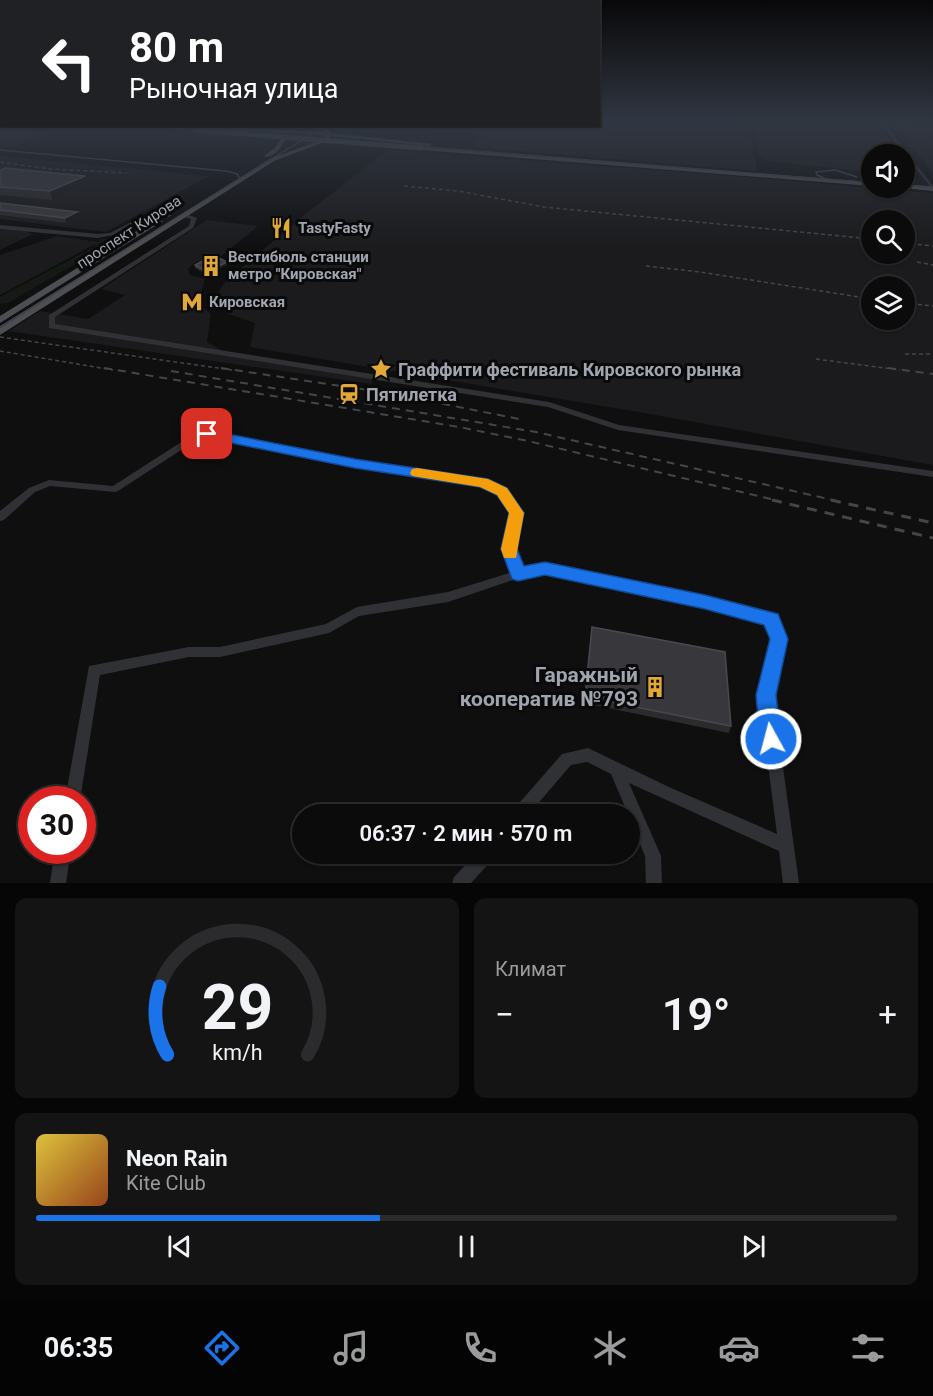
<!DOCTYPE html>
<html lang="ru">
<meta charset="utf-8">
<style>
body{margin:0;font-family:Roboto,sans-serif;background:#141415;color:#f1f3f6;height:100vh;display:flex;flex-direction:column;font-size:22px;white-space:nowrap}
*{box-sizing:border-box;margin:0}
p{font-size:20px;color:#9a9b9d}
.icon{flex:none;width:33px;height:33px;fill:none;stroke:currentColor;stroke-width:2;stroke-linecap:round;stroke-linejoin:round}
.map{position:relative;height:883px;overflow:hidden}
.sheet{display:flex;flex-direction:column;gap:15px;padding:15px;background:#060607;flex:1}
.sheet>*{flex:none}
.hud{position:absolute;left:0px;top:0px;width:600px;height:126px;box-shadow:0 2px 4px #0004,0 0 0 2px #2b2b2d;background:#202124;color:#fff;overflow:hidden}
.buttons{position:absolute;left:861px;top:144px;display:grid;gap:12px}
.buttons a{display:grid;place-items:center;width:54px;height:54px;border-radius:50%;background:#0b0b0c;box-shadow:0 2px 4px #0004,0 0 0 2px #2b2b2d;font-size:30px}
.speed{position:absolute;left:18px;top:786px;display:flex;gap:12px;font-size:30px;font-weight:700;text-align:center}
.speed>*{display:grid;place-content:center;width:78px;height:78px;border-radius:50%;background:#0b0b0c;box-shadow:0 2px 4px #0004,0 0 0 2px #2b2b2d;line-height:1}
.speed .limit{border:9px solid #d22;background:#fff;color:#111}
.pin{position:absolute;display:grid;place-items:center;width:51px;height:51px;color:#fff;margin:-26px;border-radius:12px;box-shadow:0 3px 9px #0006}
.me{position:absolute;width:66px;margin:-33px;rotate:353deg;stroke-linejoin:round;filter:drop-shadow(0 0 4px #0008)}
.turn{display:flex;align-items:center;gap:21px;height:126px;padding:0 30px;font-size:27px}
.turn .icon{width:78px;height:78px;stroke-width:2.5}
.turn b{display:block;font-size:42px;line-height:51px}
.big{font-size:45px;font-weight:600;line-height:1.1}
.sheet .tile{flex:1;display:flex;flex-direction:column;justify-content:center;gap:9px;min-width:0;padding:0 21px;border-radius:12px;background:#141415}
.sheet .dial{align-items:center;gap:0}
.dial svg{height:156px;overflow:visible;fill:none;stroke:#2b2b2d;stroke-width:7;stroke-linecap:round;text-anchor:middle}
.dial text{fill:#f1f3f6;stroke:none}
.song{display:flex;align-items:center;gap:18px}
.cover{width:72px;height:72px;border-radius:9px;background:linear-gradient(135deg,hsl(50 70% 55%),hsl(20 70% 35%))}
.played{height:6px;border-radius:3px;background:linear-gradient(90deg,#1a73e8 40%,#2b2b2d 40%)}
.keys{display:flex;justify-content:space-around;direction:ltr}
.heat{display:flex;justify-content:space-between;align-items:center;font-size:33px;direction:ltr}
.sheet .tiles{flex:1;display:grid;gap:15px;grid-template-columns:1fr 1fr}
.tile:last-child{grid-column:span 2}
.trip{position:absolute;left:292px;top:804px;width:348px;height:60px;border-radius:30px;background:#0b0b0c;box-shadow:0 2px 4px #0004,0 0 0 2px #2b2b2d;font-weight:600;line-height:60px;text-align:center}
.dock{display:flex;height:96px;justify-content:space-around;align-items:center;background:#040405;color:#9a9b9d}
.dock .icon{width:42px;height:42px}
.dock .active{color:#1a73e8}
.dock b{font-size:27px;color:#f1f3f6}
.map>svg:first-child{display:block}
.built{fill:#1b1b1d;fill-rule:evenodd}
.green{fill:#161a16}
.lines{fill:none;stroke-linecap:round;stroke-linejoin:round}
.minor{fill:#303135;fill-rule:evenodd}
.major{fill:#4c4e53;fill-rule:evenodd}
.tram{stroke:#434549;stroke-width:1.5}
.rail-far2{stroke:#434549;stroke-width:1.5;stroke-dasharray:4 3;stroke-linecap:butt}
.rail-far1{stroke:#434549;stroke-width:2;stroke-dasharray:8 6;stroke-linecap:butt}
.rail{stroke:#434549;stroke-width:3;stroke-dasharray:10 8;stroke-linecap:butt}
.major-bridge{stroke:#4c4e53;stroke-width:5}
.wall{fill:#2b2b2e}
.shaded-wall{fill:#1a1a1c}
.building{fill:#38383c;stroke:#48494e;stroke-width:1.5}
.route{fill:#1a73e8;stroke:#114b97;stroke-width:1.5}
.slow{fill:#f59e0b}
.labels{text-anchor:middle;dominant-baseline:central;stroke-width:6;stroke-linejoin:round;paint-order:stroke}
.far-poi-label{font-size:15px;font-weight:bold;fill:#a1a5b0;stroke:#0a0a0b;text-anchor:start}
.far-street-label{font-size:15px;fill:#a1a5b0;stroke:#0a0a0b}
.poi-label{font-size:18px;font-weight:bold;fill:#a1a5b0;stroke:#0a0a0b;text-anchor:start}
.near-poi-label{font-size:21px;font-weight:bold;fill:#a1a5b0;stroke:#0a0a0b;text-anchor:end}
</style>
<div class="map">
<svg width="933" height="883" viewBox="0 0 933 883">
<rect width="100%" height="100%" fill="#0f0f10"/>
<path class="built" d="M344,124h405l8,47 -285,-24 13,-13 -105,-8 -9,6 -36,-2z
M754,124h123l23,30h-28l-1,18 -104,-11 -8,-6z
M895,124h38v49z
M0,130l48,4 -39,14 -9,-1z
M388,150l321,24 224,19v272l-289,-52 -394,-66 5,-24 -29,-10 -9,-19 9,-13 83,-70zM872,220h32v34h-32zM872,286h32v34h-32z
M0,156l209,20 -103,56 -106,-13z
M207,220l51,6 -38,31 -24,5 -8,7 2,6 15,4 -7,25 13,10 -4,28 21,12 147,23 -4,7 -362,-53 31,-20 48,8 37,-24 -24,-6z
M0,229l24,2 9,3 -33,16z
M57,236l42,6 -99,53v-40z"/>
<path class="green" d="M113,238l1,3 -5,3 -101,59 -8,1v-7l92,-49 9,-9z"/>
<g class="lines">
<path class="minor" d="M881,124h4l1,2 47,3v2l-45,-3 45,58v4z
M153,211l19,4 -3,2 -15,-2 -41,20 -15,3 -98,-9v-4l98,9 12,-1z
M183,213l14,5 -4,10 -138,89v7l494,78 70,23 314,46v6l-315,-47 -70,-23 -499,-79v-13l140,-89 2,-7 -10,-3v-2z
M206,431l149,29 131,21 19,9 16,23 -7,36 8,20 23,-5 160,33 70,19 10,23 -12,56 26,188h-16l-4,-32 -150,-68 32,73 1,27h-16l-1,-27 -15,-36v-6h-2l-17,-40 -24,-12 -16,3 -42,49h-17l2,-5 48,-55 26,-6 83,40 106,46 -18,-139 14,-56 -7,-16 -61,-16 -160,-35 -26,6 -71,24 -89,14 -30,17 -109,24h-31l-89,18 -20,125h-15l24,-134 100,-19h31l106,-23 31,-17 91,-15 64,-20 -8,-23 7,-36 -12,-19 -18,-8 -126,-20 -148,-29 -12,4 -77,50 -3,1 -65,-6 -15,6 -31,28 -4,1v-10l29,-23 20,-8 64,6 76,-49z
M55,850h16l-5,33h-16z
M476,854h18l-2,6 -21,23h-19l2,-6z"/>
<path class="major" d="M152,124l172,8 -1,-3 5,-5h6l-5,5 1,4 102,11 -3,2 -98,-10 -4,5 -53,20 -274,174v-7l270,-169 53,-20 2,-3 -10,-2 -128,-6 -2,3 -57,-7z
M282,137l5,1c-6,8 -11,19 -22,19v-2l10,-7z
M419,147l453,35v4l-451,-36z
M904,184l29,3v4l-31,-3h2z
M156,219l7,2 -163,102v-7z"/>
<path class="tram" d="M141,124l731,59
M0,150l226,21 11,3 2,3
M824,178l-7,-3 -1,-3 19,-2 22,7
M904,185l29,2
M0,327l328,-203"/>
<path class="rail-far2" d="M0,162l50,7 77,4
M404,186l54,5 86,16 328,32
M904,243l29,3
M917,262l16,3
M646,266l54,6 172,27
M904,303l29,3
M0,337l232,33
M0,351l113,19
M905,354h28
M816,359l84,11"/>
<path class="rail-far1" d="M104,368l355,59 69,14 251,60
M221,368l173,26 130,26
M888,368l45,6
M171,371l365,61 301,69"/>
<path class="rail" d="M772,500l161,38
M831,500l102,23"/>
<path class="major-bridge" d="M195,130l226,18"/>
</g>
<path class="wall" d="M378,124l-8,6 -27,-2v-3z
M0,170l85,6 3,8 -36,16 -52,-5z
M0,203l79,14 -13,6 -66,-8z
M227,262v3l-13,7h-12l-7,-4v-3z
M592,627l139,99 -2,7 -145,-30z"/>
<path class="shaded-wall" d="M372,124h6l-8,6v-4z
M85,176l3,8 -36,16 -2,-9z
M77,212l2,5 -13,6 -1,-5z
M227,262v3l-13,7 -1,-3z"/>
<path class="building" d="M372,124l-2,2 -27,-1v-1z
M5,168l80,8 -35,15 -50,-4v-17z
M0,203l77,9 -12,6 -65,-8z
M208,258h11l8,4 -14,7h-11l-7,-4z
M592,627l133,25 6,74 -146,-29z"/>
<linearGradient id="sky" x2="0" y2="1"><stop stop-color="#080809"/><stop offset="0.5" stop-color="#313742"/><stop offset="1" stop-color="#313742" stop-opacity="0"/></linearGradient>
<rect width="933" height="247" fill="url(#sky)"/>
<path class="route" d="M207,430l148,29 133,20 19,9 17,25 -7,36 7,17 21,-4 160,33 73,19 10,25 -12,56 5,44 -3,7 -7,3 -8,-3 -3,-7 -4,-44 14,-56 -6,-14 -59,-16 -160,-34 -27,6 -6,-2 -11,-30 8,-36 -12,-18 -17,-8 -125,-19 -153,-31 -2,-3z"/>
<path class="slow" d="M417,468l71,11 19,9 17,25 -8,45h-12l-3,-9 8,-36 -12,-18 -17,-8 -68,-11 -2,-3 2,-4z"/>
<defs>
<symbol id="restaurant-bare" viewBox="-9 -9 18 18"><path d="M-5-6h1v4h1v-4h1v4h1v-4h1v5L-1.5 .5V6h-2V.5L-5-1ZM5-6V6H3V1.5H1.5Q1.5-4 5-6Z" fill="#e2a835" stroke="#0a0a0b" stroke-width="2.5" paint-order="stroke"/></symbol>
<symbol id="building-bare" viewBox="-9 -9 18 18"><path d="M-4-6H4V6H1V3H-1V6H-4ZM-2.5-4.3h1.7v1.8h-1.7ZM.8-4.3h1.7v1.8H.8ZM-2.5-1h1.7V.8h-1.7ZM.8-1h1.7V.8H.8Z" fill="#e2a835" stroke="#0a0a0b" stroke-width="2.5" paint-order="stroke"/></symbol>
<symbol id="metro-bare" viewBox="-9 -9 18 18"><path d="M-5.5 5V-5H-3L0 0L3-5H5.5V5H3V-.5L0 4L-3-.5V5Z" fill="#e2a835" stroke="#0a0a0b" stroke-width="2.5" paint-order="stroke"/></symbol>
<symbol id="sight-bare" viewBox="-9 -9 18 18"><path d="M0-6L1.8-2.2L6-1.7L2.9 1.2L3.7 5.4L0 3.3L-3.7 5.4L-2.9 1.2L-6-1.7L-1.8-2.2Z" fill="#e2a835" stroke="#0a0a0b" stroke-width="2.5" paint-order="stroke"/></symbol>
<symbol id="station-bare" viewBox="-9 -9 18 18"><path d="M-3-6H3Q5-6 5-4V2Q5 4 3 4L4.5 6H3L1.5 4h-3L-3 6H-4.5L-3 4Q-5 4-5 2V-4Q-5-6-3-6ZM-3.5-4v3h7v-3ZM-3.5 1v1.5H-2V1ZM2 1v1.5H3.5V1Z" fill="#e2a835" stroke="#0a0a0b" stroke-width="2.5" paint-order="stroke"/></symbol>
</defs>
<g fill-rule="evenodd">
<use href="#restaurant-bare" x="266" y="213" width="30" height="30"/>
<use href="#building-bare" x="196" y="251" width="30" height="30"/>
<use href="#metro-bare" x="177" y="287" width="30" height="30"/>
<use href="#sight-bare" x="366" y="354" width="30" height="30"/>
<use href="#station-bare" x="334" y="379" width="30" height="30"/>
<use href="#building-bare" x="640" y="672" width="30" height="30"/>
</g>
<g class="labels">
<g class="far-poi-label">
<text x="298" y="228">TastyFasty</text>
<text x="228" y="257">Вестибюль станции<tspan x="228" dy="17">метро "Кировская"</tspan></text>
<text x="209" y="302">Кировская</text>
</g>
<g class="far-street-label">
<text transform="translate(129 232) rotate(-33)">проспект Кирова</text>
</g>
<g class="poi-label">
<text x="398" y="369">Граффити фестиваль Кировского рынка</text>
<text x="366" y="394">Пятилетка</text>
</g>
<g class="near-poi-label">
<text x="638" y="675">Гаражный<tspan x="638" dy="24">кооператив №793</tspan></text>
</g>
</g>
</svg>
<div class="buttons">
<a><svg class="icon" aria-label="sound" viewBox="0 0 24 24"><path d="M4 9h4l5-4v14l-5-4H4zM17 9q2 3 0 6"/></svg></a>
<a><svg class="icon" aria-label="search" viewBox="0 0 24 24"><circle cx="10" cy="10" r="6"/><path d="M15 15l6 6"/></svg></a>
<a><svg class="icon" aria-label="layers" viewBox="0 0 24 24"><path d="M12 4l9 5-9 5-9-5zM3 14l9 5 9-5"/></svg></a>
</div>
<div class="speed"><div class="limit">30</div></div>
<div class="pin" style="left:207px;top:434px;background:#d93025"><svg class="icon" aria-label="arrive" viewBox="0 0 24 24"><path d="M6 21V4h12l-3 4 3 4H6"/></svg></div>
<svg class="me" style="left:771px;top:739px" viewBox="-20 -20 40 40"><circle r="17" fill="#1a73e8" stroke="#fff" stroke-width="3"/><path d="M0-11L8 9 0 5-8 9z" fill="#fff"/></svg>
<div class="trip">06:37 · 2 мин · 570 m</div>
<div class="hud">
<div class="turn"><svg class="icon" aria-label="left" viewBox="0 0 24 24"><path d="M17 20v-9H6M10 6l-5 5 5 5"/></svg><div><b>80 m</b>Рыночная улица</div></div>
</div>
</div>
<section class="sheet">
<div class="tiles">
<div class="tile dial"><svg viewBox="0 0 100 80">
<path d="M14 69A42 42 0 1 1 86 69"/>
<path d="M14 69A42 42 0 0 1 10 34" stroke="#1a73e8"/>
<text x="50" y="56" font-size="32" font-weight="700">29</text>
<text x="50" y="72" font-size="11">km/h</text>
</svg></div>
<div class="tile"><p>Климат</p>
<div class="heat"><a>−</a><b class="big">19°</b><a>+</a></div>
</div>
<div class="tile">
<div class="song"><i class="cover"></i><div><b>Neon Rain</b><p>Kite Club</p></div></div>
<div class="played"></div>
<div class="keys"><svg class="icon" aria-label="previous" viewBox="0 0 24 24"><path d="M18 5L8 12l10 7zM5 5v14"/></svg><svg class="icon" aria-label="pause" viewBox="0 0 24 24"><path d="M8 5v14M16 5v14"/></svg><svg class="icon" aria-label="next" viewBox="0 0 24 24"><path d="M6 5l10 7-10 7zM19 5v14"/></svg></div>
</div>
</div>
</section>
<nav class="dock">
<b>06:35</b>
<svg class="icon active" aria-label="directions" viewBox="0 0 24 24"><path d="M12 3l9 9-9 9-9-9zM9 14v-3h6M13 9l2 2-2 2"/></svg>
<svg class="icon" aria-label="music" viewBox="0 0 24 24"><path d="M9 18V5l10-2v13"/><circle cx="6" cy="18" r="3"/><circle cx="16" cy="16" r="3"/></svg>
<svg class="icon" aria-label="phone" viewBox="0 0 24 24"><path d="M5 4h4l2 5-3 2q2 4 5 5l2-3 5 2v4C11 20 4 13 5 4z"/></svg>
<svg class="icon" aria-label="climate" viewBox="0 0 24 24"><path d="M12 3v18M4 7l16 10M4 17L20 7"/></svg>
<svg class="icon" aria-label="car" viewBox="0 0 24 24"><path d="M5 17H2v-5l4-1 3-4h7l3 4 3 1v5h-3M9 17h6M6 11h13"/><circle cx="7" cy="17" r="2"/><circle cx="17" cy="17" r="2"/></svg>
<svg class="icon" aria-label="filters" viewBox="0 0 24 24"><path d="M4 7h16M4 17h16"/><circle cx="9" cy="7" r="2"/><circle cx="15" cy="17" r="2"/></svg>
</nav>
